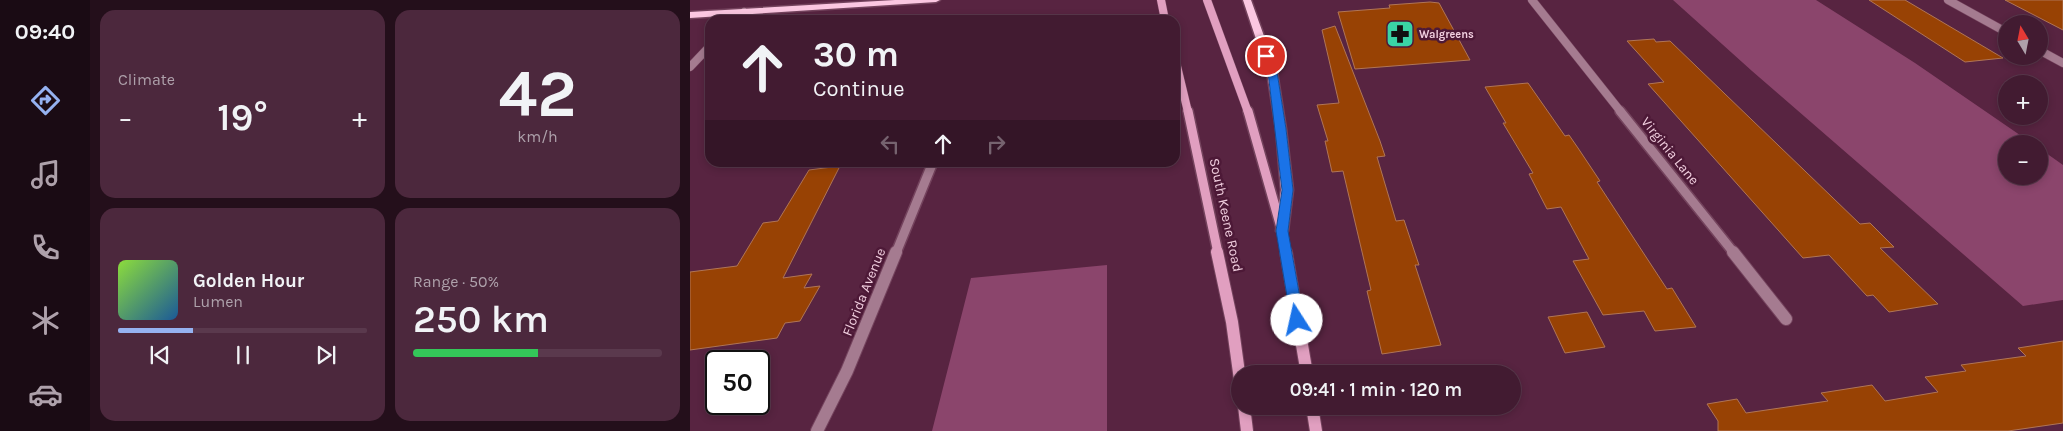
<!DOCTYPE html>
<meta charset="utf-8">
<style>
body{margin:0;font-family:Karla,sans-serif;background:#4c283d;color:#f1f3f6;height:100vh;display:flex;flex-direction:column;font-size:19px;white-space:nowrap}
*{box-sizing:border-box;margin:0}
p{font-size:16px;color:#aea1ab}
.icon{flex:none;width:28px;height:28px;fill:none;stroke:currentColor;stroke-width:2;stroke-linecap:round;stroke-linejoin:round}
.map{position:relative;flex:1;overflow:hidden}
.side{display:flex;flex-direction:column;gap:10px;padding:10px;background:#240f1b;width:600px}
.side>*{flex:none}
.top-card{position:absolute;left:15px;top:15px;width:475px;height:152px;border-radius:15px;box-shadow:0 2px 8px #0003,0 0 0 1px #5a394d;background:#421b31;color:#f1f3f6;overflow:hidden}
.needle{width:32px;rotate:350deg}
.tools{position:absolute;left:1308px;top:15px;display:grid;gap:10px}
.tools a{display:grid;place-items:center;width:50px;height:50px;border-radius:50%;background:#421b31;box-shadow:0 2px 8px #0003,0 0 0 1px #5a394d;font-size:25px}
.speed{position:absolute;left:15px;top:350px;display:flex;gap:10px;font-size:25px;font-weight:700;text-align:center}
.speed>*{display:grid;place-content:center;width:65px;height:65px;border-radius:50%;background:#421b31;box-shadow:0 2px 8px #0003,0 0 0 1px #5a394d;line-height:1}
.speed .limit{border:2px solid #111;border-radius:8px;background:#fff;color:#111}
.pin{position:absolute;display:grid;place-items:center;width:42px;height:42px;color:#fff;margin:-21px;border:2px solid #fff;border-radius:50%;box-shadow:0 1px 5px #0007}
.me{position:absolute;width:55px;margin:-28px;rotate:350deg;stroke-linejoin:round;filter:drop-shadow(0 0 4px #0008)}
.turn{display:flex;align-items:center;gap:18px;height:105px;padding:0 25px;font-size:22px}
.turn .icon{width:65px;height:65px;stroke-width:2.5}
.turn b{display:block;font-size:35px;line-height:42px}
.lanes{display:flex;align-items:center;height:48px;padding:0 25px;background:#0003;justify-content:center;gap:25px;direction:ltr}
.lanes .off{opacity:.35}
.big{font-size:38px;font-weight:600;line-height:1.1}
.side .card{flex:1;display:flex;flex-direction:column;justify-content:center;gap:8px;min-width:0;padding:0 18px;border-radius:15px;background:#4c283d}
.side .dial{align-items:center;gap:0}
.dial b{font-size:65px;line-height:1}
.song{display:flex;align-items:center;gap:15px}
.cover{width:60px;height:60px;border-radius:8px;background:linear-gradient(135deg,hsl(90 70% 55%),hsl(210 70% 35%))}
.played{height:5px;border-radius:2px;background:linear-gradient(90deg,#95b2f1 30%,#5a394d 30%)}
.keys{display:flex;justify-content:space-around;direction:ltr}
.heat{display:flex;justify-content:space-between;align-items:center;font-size:28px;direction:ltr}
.charge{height:8px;border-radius:4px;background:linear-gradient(90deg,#34c759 50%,#5a394d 0)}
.side .tiles{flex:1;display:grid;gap:10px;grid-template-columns:repeat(2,1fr)}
.trip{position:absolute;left:541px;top:365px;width:290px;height:50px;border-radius:25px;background:#421b31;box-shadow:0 2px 8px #0003,0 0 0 1px #5a394d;font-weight:600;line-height:50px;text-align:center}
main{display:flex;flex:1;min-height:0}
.menu{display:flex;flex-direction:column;width:90px;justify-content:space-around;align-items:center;background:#1a0b14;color:#aea1ab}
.menu .icon{width:35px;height:35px}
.menu .on{color:#95b2f1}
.menu b{font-size:22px;color:#f1f3f6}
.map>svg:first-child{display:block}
.green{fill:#8b456c}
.building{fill:#984204;stroke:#b07556}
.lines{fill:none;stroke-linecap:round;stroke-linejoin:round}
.minor-far2-casing{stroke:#74435d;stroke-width:9}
.minor-far1-casing{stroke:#74435d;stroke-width:12}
.minor-casing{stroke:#74435d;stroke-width:14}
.secondary-far2-casing{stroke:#74435d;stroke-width:9}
.secondary-far1-casing{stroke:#74435d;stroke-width:12}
.secondary-casing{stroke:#74435d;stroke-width:14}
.primary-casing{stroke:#74435d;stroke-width:3}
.minor-far2{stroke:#a57b90;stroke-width:8}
.minor-far1{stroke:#a57b90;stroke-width:9}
.minor{stroke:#a57b90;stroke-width:12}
.secondary-far2{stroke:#e19fc0;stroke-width:8}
.secondary-far1{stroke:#e19fc0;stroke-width:9}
.secondary{stroke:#e19fc0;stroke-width:12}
.primary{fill:#fbc7e1;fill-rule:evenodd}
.route{fill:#1a73e8;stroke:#114b97}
.labels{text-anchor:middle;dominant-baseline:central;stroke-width:5;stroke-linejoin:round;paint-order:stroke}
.far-poi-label{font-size:11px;font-weight:bold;fill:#f1cfdf;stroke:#4d1937;text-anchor:start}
.street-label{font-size:14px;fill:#f1cfdf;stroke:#4d1937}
</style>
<main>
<nav class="menu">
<b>09:40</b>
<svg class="icon on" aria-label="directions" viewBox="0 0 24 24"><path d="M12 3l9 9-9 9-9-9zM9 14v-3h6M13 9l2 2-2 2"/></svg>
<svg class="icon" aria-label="music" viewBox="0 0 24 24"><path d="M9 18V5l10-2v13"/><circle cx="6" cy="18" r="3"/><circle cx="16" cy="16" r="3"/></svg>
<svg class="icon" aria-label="phone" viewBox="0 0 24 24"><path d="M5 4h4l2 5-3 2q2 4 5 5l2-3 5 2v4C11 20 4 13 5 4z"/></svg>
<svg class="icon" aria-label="climate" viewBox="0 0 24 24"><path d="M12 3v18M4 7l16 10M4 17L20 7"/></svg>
<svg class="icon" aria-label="car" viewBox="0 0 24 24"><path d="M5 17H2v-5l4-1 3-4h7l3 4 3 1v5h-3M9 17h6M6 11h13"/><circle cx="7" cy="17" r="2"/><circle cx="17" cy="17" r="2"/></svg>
</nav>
<section class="side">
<div class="tiles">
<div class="card"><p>Climate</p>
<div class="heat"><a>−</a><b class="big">19°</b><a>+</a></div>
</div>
<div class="card dial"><b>42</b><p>km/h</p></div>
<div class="card">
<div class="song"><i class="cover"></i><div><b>Golden Hour</b><p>Lumen</p></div></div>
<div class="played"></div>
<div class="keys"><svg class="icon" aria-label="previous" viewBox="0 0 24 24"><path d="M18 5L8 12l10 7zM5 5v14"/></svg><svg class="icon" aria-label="pause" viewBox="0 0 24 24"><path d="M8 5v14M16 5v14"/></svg><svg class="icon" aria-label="next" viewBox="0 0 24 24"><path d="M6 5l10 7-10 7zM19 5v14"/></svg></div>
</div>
<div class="card"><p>Range · 50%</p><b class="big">250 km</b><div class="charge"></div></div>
</div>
</section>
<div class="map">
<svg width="1373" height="431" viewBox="0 0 1373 431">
<rect width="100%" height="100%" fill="#582441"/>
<path class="green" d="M983,0h143l99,63 118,81h-27v32h33v-28l24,17v135l-40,6 -271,-235z
M417,265v166h-175l39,-153z"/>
<path class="building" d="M1179,0h36l98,58 -38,4z
M1315,0h58v30z
M740,2l9,1 31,57 -115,9 -17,-57 52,-4 -1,-3z
M645,26l45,115 5,15 -8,1 19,64 8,-1 15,45h-4l26,80 -59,9 -15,-63 4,-1 -28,-119 -11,1 -7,-31h3l-11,-36 22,-2 -17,-73z
M964,39l2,3 14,-1 190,183 10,-1 24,24 -14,1 58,56 -49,8 -16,-17 -6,1 -38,-41 -26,3 -155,-174 16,-2 -37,-41z
M838,83l37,53 4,-1 9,13 22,33 -3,1 70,107 5,-1 24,39 -41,4 -11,-20 -41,4 -30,-54 16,-2 -28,-52 -14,2 -18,-35 4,-1 -30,-50h3l-21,-36z
M150,166l-57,112 29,-4 -8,14 16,-2 -20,35 -15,2 -8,15 -87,12v-78l47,-6 26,-43 15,-2 31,-51z
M897,312l18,35 -40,6 -17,-36z
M1373,341v82l-55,8h-290v-10l-11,-17 30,-5 9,14 82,-12 -7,-8 51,-8 13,16 53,-9 -13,-15 41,-6 -5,-6 65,-9 -8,-8z"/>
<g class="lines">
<defs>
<path id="minor-far2" d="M842,0l89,112
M1258,0l58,32
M46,20l8,-8
M1349,50l24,13
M0,67l20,-21"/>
<path id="minor-far1" d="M930,111l114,142
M206,253l37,-91"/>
<path id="minor" d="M1043,252l53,67
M127,431l30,-60 49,-119"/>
<path id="secondary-far2" d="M471,0l4,20
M517,0l41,112
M485,58l13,54"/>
<path id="secondary-far1" d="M498,111l30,142
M558,111l34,120 4,22"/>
<path id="secondary" d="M527,252l15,70 8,58
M596,252l21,122
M554,406l3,25
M622,406l4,25"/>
<path id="primary" d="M205,0h45l-4,2 -246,16v-6z
M553,0h8l26,72 9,57 7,61 -5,41 -6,4 -6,-4 5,-41 -5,-61 -9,-57z"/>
</defs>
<use href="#minor-far2" class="minor-far2-casing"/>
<use href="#minor-far1" class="minor-far1-casing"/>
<use href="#minor" class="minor-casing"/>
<use href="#secondary-far2" class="secondary-far2-casing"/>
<use href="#secondary-far1" class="secondary-far1-casing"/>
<use href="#secondary" class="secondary-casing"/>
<use href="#primary" class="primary-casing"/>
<use href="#minor-far2" class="minor-far2"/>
<use href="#minor-far1" class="minor-far1"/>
<use href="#minor" class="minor"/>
<use href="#secondary-far2" class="secondary-far2"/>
<use href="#secondary-far1" class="secondary-far1"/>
<use href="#secondary" class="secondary"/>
<use href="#primary" class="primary"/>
</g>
<path class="route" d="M576,53l4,3 7,16 9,57 7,61 -5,41 16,89 -2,4h-9l-2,-4 -15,-89 6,-41 -14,-118 -6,-16z"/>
<defs>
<symbol id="pharmacy-square" viewBox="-11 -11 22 22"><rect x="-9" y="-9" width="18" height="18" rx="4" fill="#3ad4a5" stroke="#4d1937"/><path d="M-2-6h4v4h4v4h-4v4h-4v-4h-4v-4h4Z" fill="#111"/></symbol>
</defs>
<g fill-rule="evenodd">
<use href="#pharmacy-square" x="694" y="18" width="32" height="32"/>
</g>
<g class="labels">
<g class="far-poi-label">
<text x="729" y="34">Walgreens</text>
</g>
<g class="street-label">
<text transform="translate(980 151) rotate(51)">Virginia Lane</text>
<text transform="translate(536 215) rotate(78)">South Keene Road</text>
<text transform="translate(174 292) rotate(-68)">Florida Avenue</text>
</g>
</g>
</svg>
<div class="tools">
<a><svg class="needle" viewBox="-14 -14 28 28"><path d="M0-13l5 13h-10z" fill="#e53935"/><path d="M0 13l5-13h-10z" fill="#aea1ab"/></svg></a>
<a>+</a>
<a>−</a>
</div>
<div class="speed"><div class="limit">50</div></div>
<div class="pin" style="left:576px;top:56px;background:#d93025"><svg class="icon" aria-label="arrive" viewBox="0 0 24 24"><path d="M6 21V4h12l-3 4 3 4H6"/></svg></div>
<svg class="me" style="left:607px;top:320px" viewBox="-20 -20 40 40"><circle r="19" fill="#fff"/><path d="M0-13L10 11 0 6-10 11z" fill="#1a73e8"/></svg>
<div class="trip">09:41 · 1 min · 120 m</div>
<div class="top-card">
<div class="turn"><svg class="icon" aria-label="ahead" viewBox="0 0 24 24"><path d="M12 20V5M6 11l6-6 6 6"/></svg><div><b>30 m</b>Continue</div></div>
<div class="lanes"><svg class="icon off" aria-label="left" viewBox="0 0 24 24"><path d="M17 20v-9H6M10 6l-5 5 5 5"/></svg><svg class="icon" aria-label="ahead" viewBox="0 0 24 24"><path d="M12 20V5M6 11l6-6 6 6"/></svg><svg class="icon off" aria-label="right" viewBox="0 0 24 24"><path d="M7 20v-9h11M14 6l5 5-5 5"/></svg></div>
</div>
</div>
</main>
